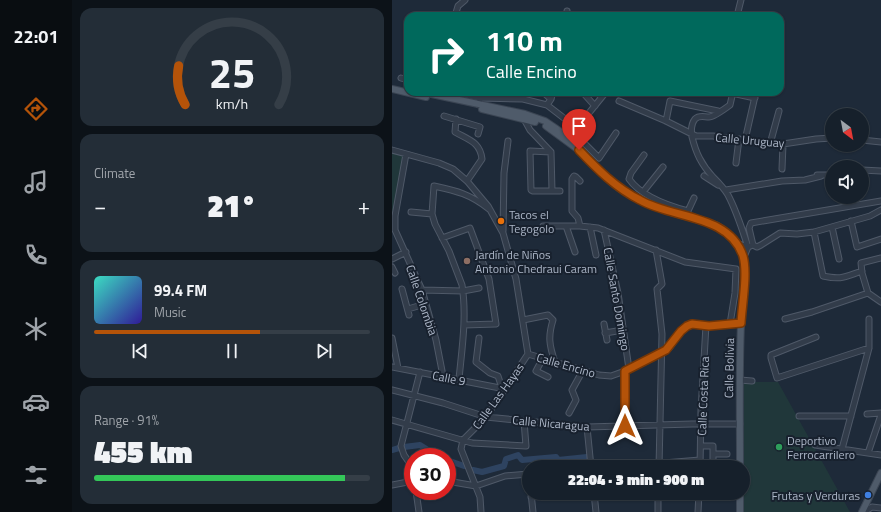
<!DOCTYPE html>
<meta charset="utf-8">
<style>
body{margin:0;font-family:"Titillium Web",sans-serif;background:#232d37;color:#f1f3f6;height:100vh;display:flex;flex-direction:column;font-size:15px;white-space:nowrap}
*{box-sizing:border-box;margin:0}
p{font-size:13px;color:#9ea3a9}
.icon{flex:none;width:22px;height:22px;fill:none;stroke:currentColor;stroke-width:2;stroke-linecap:round;stroke-linejoin:round}
.map{position:relative;flex:1;overflow:hidden}
.drawer{display:flex;flex-direction:column;gap:8px;padding:8px;background:#0c1218;width:320px}
.drawer>*{flex:none}
.guide{position:absolute;left:12px;top:12px;width:380px;height:84px;border-radius:12px;box-shadow:0 1px 3px #0004,0 0 0 1px #353e47;background:#00695c;color:#fff;overflow:hidden}
.needle{width:26px;rotate:148deg}
.buttons{position:absolute;left:433px;top:108px;display:grid;gap:8px}
.buttons a{display:grid;place-items:center;width:44px;height:44px;border-radius:50%;background:#16202b;box-shadow:0 1px 3px #0004,0 0 0 1px #353e47;font-size:20px}
.speed{position:absolute;left:12px;top:448px;display:flex;gap:8px;font-size:20px;font-weight:700;text-align:center}
.speed>*{display:grid;place-content:center;width:52px;height:52px;border-radius:50%;background:#16202b;box-shadow:0 1px 3px #0004,0 0 0 1px #353e47;line-height:1}
.speed .limit{border:6px solid #d22;background:#fff;color:#111}
.pin{position:absolute;display:grid;place-items:center;width:34px;height:34px;color:#fff;margin:-41px -17px;border-radius:50% 50% 50% 0;rotate:-45deg;box-shadow:0 0 4px #0007}
.pin .icon{rotate:45deg}
.me{position:absolute;width:44px;margin:-22px;rotate:0deg;stroke-linejoin:round;filter:drop-shadow(0 0 3px #0008)}
.turn{display:flex;align-items:center;gap:14px;height:84px;padding:0 16px;font-size:18px}
.turn .icon{width:52px;height:52px;stroke-width:2.5}
.turn b{display:block;font-size:28px;line-height:34px}
.big{font-size:30px;font-weight:800;line-height:1.1}
.drawer .card{flex:1;display:flex;flex-direction:column;justify-content:center;gap:6px;min-width:0;padding:0 14px;border-radius:12px;background:#232d37}
.drawer .dial{align-items:center;gap:0}
.dial svg{height:104px;overflow:visible;fill:none;stroke:#353e47;stroke-width:7;stroke-linecap:round;text-anchor:middle}
.dial text{fill:#f1f3f6;stroke:none}
.song{display:flex;align-items:center;gap:12px}
.cover{width:48px;height:48px;border-radius:6px;background:linear-gradient(135deg,hsl(170 70% 55%),hsl(250 70% 35%))}
.played{height:4px;border-radius:2px;background:linear-gradient(90deg,#b45309 60%,#353e47 60%)}
.keys{display:flex;justify-content:space-around;direction:ltr}
.heat{display:flex;justify-content:space-between;align-items:center;font-size:22px;direction:ltr}
.charge{height:6px;border-radius:3px;background:linear-gradient(90deg,#34c759 91%,#353e47 0)}
.trip{position:absolute;left:130px;top:460px;width:228px;height:40px;border-radius:20px;background:#16202b;box-shadow:0 1px 3px #0004,0 0 0 1px #353e47;font-weight:800;line-height:40px;text-align:center}
main{display:flex;flex:1;min-height:0}
.menu{display:flex;flex-direction:column;width:72px;justify-content:space-around;align-items:center;background:#090d11;color:#9ea3a9}
.menu .icon{width:28px;height:28px}
.menu .current{color:#b45309}
.menu b{font-size:18px;color:#f1f3f6}
.map>svg:first-child{display:block}
.green{fill:#20373a}
.lines{fill:none;stroke-linecap:round;stroke-linejoin:round}
.river{stroke:#2e4360;stroke-width:6}
.minor-casing{stroke:#4f5968;stroke-width:7}
.major-casing{stroke:#3b4553;stroke-width:8}
.minor{stroke:#323c4a;stroke-width:5}
.major{stroke:#4f5b6a;stroke-width:6}
.route-casing{stroke:#753606;stroke-width:10}
.route{stroke:#b45309;stroke-width:7}
.food-dot{fill:#e8710a;stroke:#18212e;stroke-width:1.5}
.education-dot{fill:#8d6e63;stroke:#18212e;stroke-width:1.5}
.leisure-dot{fill:#2e9e5b;stroke:#18212e;stroke-width:1.5}
.shop-dot{fill:#3f7fe0;stroke:#18212e;stroke-width:1.5}
.labels{text-anchor:middle;dominant-baseline:central;stroke-width:4;stroke-linejoin:round;paint-order:stroke}
.street-label{font-size:12px;fill:#acb6c7;stroke:#18212e}
.poi-label{font-size:12px;fill:#acb6c7;stroke:#18212e;text-anchor:start}
</style>
<main>
<nav class="menu">
<b>22:01</b>
<svg class="icon current" aria-label="directions" viewBox="0 0 24 24"><path d="M12 3l9 9-9 9-9-9zM9 14v-3h6M13 9l2 2-2 2"/></svg>
<svg class="icon" aria-label="music" viewBox="0 0 24 24"><path d="M9 18V5l10-2v13"/><circle cx="6" cy="18" r="3"/><circle cx="16" cy="16" r="3"/></svg>
<svg class="icon" aria-label="phone" viewBox="0 0 24 24"><path d="M5 4h4l2 5-3 2q2 4 5 5l2-3 5 2v4C11 20 4 13 5 4z"/></svg>
<svg class="icon" aria-label="climate" viewBox="0 0 24 24"><path d="M12 3v18M4 7l16 10M4 17L20 7"/></svg>
<svg class="icon" aria-label="car" viewBox="0 0 24 24"><path d="M5 17H2v-5l4-1 3-4h7l3 4 3 1v5h-3M9 17h6M6 11h13"/><circle cx="7" cy="17" r="2"/><circle cx="17" cy="17" r="2"/></svg>
<svg class="icon" aria-label="filters" viewBox="0 0 24 24"><path d="M4 7h16M4 17h16"/><circle cx="9" cy="7" r="2"/><circle cx="15" cy="17" r="2"/></svg>
</nav>
<section class="drawer">
<div class="card dial"><svg viewBox="0 0 100 80">
<path d="M14 69A42 42 0 1 1 86 69"/>
<path d="M14 69A42 42 0 0 1 9 39" stroke="#b45309"/>
<text x="50" y="56" font-size="32" font-weight="700">25</text>
<text x="50" y="72" font-size="11">km/h</text>
</svg></div>
<div class="card"><p>Climate</p>
<div class="heat"><a>−</a><b class="big">21°</b><a>+</a></div>
</div>
<div class="card">
<div class="song"><i class="cover"></i><div><b>99.4 FM</b><p>Music</p></div></div>
<div class="played"></div>
<div class="keys"><svg class="icon" aria-label="previous" viewBox="0 0 24 24"><path d="M18 5L8 12l10 7zM5 5v14"/></svg><svg class="icon" aria-label="pause" viewBox="0 0 24 24"><path d="M8 5v14M16 5v14"/></svg><svg class="icon" aria-label="next" viewBox="0 0 24 24"><path d="M6 5l10 7-10 7zM19 5v14"/></svg></div>
</div>
<div class="card"><p>Range · 91%</p><b class="big">455 km</b><div class="charge"></div></div>
</section>
<div class="map">
<svg width="489" height="512" viewBox="0 0 489 512">
<rect width="100%" height="100%" fill="#1e2a39"/>
<path class="green" d="M0,153l12,2 -11,73h-1z
M352,382h34l72,130h-107z"/>
<g class="lines">
<path class="river" d="M12,447l16,-2 19,12
M0,450l7,-2
M55,460l17,6
M81,470l9,2 22,-6 2,-7 12,-4 4,5 34,-3 2,3 29,-3"/>
<defs>
<path id="minor" d="M63,16l3,-10 7,-6
M174,16l1,-5
M345,16l4,-16
M9,78l7,2
M62,92l26,6
M151,92l8,7
M204,92l6,5
M335,92l28,6
M341,92l-3,13c-4,3 -17,12 -21,12 -5,0 -10,-2 -14,2 -4,5 -4,12 -3,18 4,16 9,27 21,40 6,6 11,11 15,18 9,17 14,34 20,52
M193,95l10,11
M227,101l47,20 30,15h17l42,6 28,2 33,-5 16,-1
M87,105l1,-7 43,1 24,6 22,17 5,7 5,9 20,20 17,-25
M155,105l4,-6 2,-7
M52,116l36,11 -2,7
M64,119l-1,13c14,8 25,10 27,27l-15,22
M132,119l6,11 21,22 1,39
M274,121l4,-20 48,10
M182,129l6,-5 26,-32
M353,140l11,-48
M470,140l19,2
M378,144l9,-33
M0,150l47,13 14,6 14,12 21,25 15,27 13,46 12,75 -42,63 -23,23 -2,9 19,48 1,15
M159,152l-21,-1 1,39 2,1h27
M14,154l-11,62v14l27,60 14,50 7,36
M252,155l-13,18 -2,6c12,17 40,27 59,32l6,-13
M344,163l3,-24
M390,169l1,-25
M470,170l19,1
M425,175h15
M312,176l14,9
M188,181l-4,-4 -2,-1 -2,3v32l6,7 2,8
M334,190l56,-9 23,-1 16,-4
M251,192l20,-25
M19,212l21,2
M459,221l6,26 24,-8
M151,226h37l18,2 87,34 51,7 -1,24 -5,31
M174,226l9,26
M198,227l6,28
M440,227l7,32
M212,230l14,63 11,76
M111,231l1,-58 4,-32
M422,232l9,44c19,4 21,1 39,-5
M50,238l28,-10 19,51 7,45 -32,1
M344,243l12,4 5,-2 4,2 4,-2 19,-12 17,1 17,-2 56,-16 11,-6
M361,245l-4,-17 2,-5 130,-22
M264,250l6,34 -5,5 5,45 -3,133
M352,257l4,-10
M489,258l-20,5 1,10 6,20 13,9
M0,259l14,-7
M0,267l3,6
M10,289l7,26
M30,290l41,1 16,-3
M16,309l17,-5
M393,319l27,-7 56,-19
M131,320l25,-5 5,5c-5,16 -4,25 2,42
M212,324l3,16
M213,333l18,-3
M424,337l-45,18v3l6,20 92,-30
M0,338l6,30
M87,338l-3,24 14,11 8,3 4,12
M136,354l71,21 12,1 14,-5 36,-18 9,-6 11,-16 6,-5 5,-2 17,2 32,-3
M151,358l-7,13 12,6
M0,367l113,22
M67,379c3,-31 8,-63 3,-94l-13,-34 -14,-27 -3,-10 2,-28c23,5 36,8 55,23
M348,380l12,1
M0,390l51,13 43,14 101,10 105,-3h48
M177,413l7,-13 -4,-10 11,-20
M475,414l14,-1
M407,416h52
M0,420l80,23 54,3 -2,-25
M233,426v-55
M195,427l4,40
M423,445l66,10
M309,446h12v19l8,-1
M450,449l27,-101v-29
M476,453l13,-38
M321,454h14
M223,467l85,-7
M308,467l1,-56 5,-86
M21,468l-9,-13 -3,-9 19,-74
M55,481l29,5 29,-10 24,-2
M0,485l21,-4
M24,491l3,21
M139,493l2,19
M202,493l2,19
M139,497l42,-4h33
M266,512v-19
M306,512l1,-19
M472,512l8,-5 9,1"/>
<path id="major" d="M0,89l34,8
M30,92l103,22 20,7 25,17 9,12 13,14 27,24 21,12 30,12 46,13c12,7 23,18 27,32 6,18 -1,48 -2,67 -2,47 -1,95 -1,143
M90,109l53,13
M154,126l30,22
M348,493v19
M470,512l19,-39"/>
</defs>
<use href="#minor" class="minor-casing"/>
<use href="#major" class="major-casing"/>
<use href="#minor" class="minor"/>
<use href="#major" class="major"/>
</g>
<g class="lines">
<defs>
<path id="route" d="M187,150c18,19 37,38 61,50 33,19 89,14 103,56 5,17 -1,49 -2,67l-32,3 -17,-2 -5,2 -6,5 -15,19 -41,21v55"/>
</defs>
<use href="#route" class="route-casing"/>
<use href="#route" class="route"/>
</g>
<circle class="food-dot" cx="109" cy="221" r="4"/>
<circle class="education-dot" cx="75" cy="261" r="4"/>
<circle class="leisure-dot" cx="387" cy="447" r="4"/>
<circle class="shop-dot" cx="476" cy="495" r="4"/>
<g class="labels">
<g class="street-label">
<text transform="translate(358 140) rotate(5)">Calle Uruguay</text>
<text transform="translate(225 299) rotate(80)">Calle Santo Domingo</text>
<text transform="translate(30 300) rotate(71)">Calle Colombia</text>
<text transform="translate(174 365) rotate(16)">Calle Encino</text>
<text transform="translate(337 368) rotate(-89)">Calle Bolivia</text>
<text transform="translate(57 378) rotate(11)">Calle 9</text>
<text transform="translate(106 396) rotate(-54)">Calle Las Hayas</text>
<text transform="translate(311 396) rotate(-88)">Calle Costa Rica</text>
<text transform="translate(159 423) rotate(5)">Calle Nicaragua</text>
</g>
<g class="poi-label">
<text x="117" y="214">Tacos el<tspan x="117" dy="14">Tegogolo</tspan></text>
<text x="83" y="254">Jardín de Niños<tspan x="83" dy="14">Antonio Chedraui Caram</tspan></text>
<text x="395" y="440">Deportivo<tspan x="395" dy="14">Ferrocarrilero</tspan></text>
<text x="468" y="495" text-anchor="end">Frutas y Verduras</text>
</g>
</g>
</svg>
<div class="buttons">
<a><svg class="needle" viewBox="-14 -14 28 28"><path d="M0-13l5 13h-10z" fill="#e53935"/><path d="M0 13l5-13h-10z" fill="#9ea3a9"/></svg></a>
<a><svg class="icon" aria-label="sound" viewBox="0 0 24 24"><path d="M4 9h4l5-4v14l-5-4H4zM17 9q2 3 0 6"/></svg></a>
</div>
<div class="speed"><div class="limit">30</div></div>
<div class="pin" style="left:187px;top:150px;background:#d93025"><svg class="icon" aria-label="arrive" viewBox="0 0 24 24"><path d="M6 21V4h12l-3 4 3 4H6"/></svg></div>
<svg class="me" style="left:233px;top:426px" viewBox="-20 -20 40 40"><path d="M0-17L14 15 0 8-14 15z" fill="#b45309" stroke="#fff" stroke-width="4"/></svg>
<div class="trip">22:04 · 3 min · 900 m</div>
<div class="guide">
<div class="turn"><svg class="icon" aria-label="right" viewBox="0 0 24 24"><path d="M7 20v-9h11M14 6l5 5-5 5"/></svg><div><b>110 m</b>Calle Encino</div></div>
</div>
</div>
</main>
